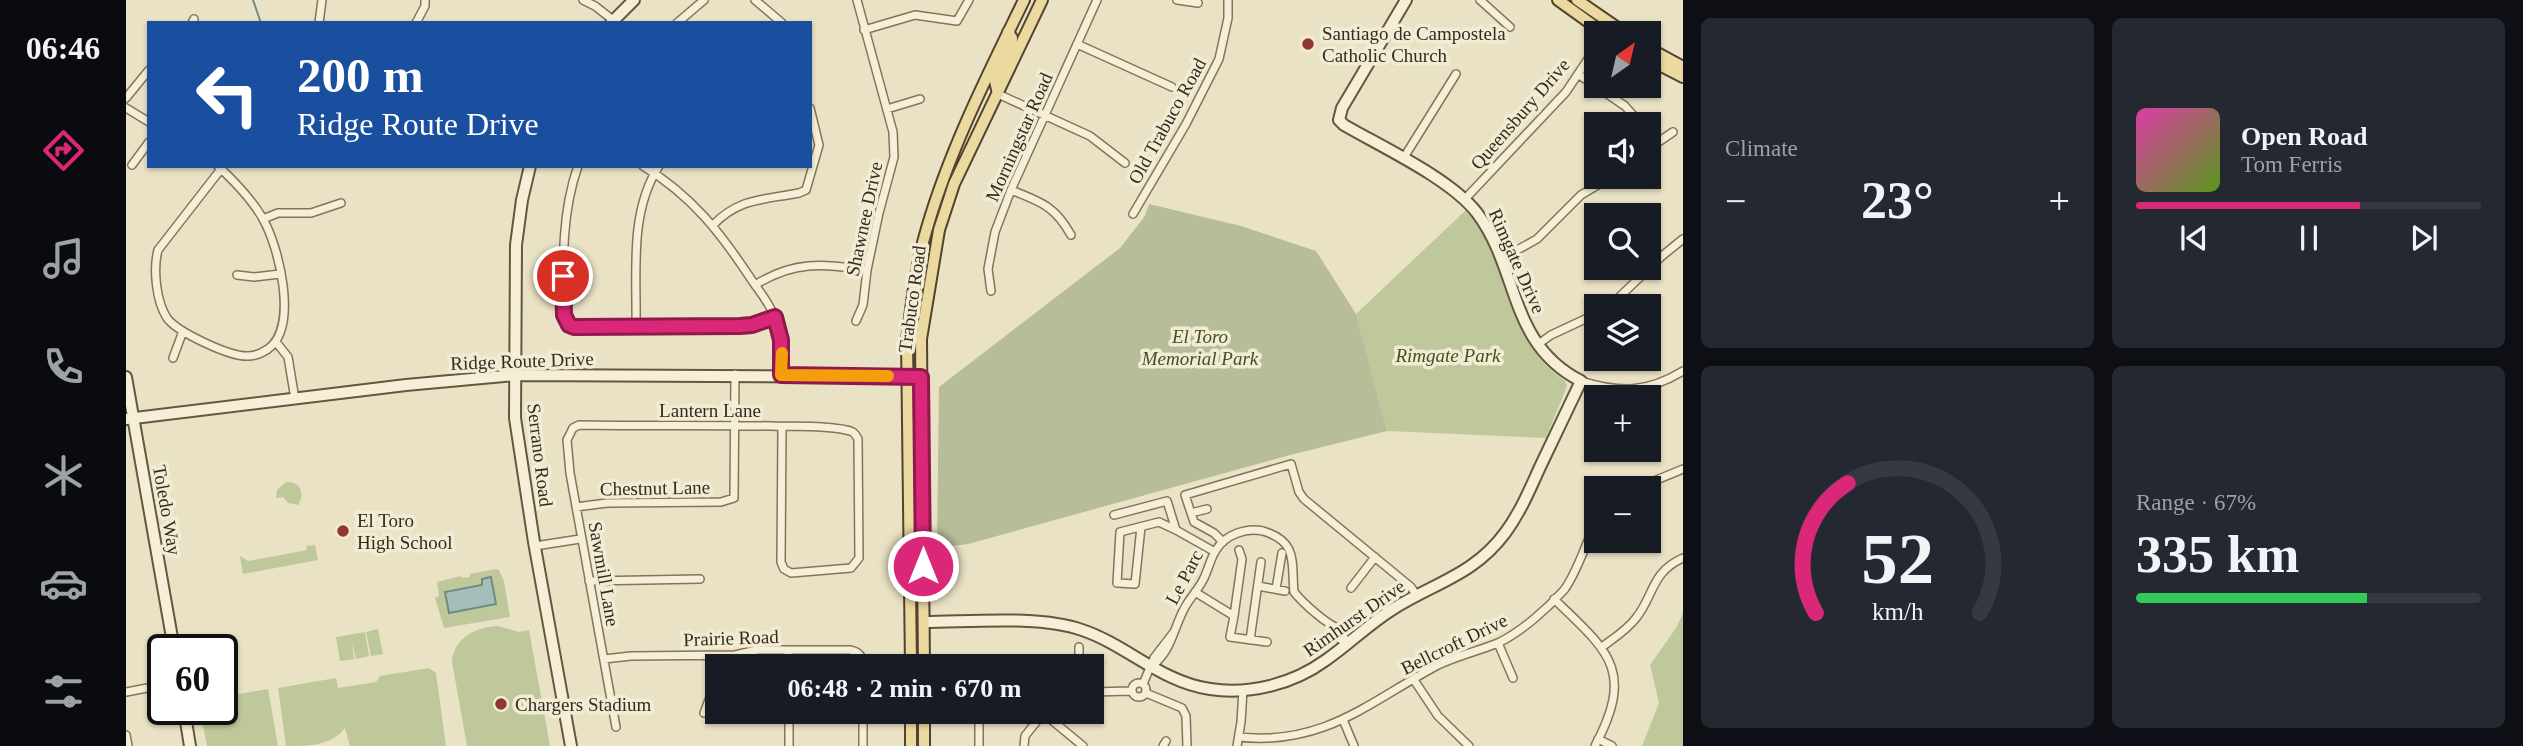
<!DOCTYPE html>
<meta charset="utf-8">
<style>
body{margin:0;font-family:"Times New Roman",serif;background:#242831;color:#f1f3f6;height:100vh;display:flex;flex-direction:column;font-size:26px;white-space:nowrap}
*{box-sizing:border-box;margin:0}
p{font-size:23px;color:#9ea1a6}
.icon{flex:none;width:38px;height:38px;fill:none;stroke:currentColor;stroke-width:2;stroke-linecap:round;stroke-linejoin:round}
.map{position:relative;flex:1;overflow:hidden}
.details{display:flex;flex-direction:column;gap:18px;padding:18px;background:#0d0f14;width:840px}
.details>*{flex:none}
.guide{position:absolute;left:21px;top:21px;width:665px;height:147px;border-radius:0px;box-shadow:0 2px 5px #0004;background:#1a4fa0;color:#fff;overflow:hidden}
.needle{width:46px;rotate:34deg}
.tools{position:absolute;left:1458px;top:21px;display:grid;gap:14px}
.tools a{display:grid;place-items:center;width:77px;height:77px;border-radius:0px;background:#171b24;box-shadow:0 2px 5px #0004;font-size:35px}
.speed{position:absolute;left:21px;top:634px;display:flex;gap:14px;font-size:35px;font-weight:700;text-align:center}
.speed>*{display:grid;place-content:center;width:91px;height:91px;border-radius:50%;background:#171b24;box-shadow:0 2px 5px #0004;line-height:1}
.speed .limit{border:4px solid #111;border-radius:10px;background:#fff;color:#111}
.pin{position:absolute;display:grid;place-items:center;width:60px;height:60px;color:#fff;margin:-30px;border:4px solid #fff;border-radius:50%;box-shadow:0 2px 7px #0007}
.me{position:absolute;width:77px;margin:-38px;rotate:0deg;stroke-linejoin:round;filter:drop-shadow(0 0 5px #0008)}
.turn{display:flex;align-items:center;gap:24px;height:147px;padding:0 35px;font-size:32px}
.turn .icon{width:91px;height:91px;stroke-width:2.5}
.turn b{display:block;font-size:49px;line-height:60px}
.big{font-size:52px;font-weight:600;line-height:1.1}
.details .widget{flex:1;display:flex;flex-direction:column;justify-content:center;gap:10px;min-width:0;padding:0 24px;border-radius:10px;background:#242831}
.details .dial{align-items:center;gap:0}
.dial svg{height:182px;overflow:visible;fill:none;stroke:#363941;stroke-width:7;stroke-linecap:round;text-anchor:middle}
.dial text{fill:#f1f3f6;stroke:none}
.song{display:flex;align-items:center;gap:21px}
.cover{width:84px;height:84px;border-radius:10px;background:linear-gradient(135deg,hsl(320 70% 55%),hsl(90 70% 35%))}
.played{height:7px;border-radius:4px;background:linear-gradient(90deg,#db2777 65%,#363941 65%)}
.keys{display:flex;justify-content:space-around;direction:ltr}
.heat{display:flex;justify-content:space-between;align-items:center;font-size:38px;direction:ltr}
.charge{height:10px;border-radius:5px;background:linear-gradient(90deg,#34c759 67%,#363941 0)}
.details .tiles{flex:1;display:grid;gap:18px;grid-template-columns:repeat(2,1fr)}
.trip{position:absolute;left:579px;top:654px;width:399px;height:70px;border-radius:0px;background:#171b24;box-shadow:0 2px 5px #0004;font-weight:600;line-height:70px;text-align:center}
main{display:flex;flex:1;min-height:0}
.tabs{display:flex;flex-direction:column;width:126px;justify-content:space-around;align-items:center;background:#090b0e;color:#9ea1a6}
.tabs .icon{width:49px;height:49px}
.tabs .current{color:#db2777}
.tabs b{font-size:32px;color:#f1f3f6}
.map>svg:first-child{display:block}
.green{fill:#bfc89a}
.cemetery{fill:#b6bd98}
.water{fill:#a6beb9;stroke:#6e8b86;stroke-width:2}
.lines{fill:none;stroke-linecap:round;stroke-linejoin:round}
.stream{stroke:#6e8b86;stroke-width:2}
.street-casing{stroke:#84745c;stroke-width:10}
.secondary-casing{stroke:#665640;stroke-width:14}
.primary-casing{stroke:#524330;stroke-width:14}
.street{stroke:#f6efd7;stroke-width:7}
.secondary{stroke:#f6efd7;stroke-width:10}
.primary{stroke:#ebd9a0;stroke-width:10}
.route-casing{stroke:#8e194d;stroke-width:18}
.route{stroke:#db2777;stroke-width:12}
.slow{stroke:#f59e0b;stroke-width:12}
.poi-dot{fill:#8e3831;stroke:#f2ecd4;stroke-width:2.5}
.labels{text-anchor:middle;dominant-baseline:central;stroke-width:7;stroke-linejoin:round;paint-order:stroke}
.poi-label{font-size:19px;fill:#352b1f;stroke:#f2ecd4;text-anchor:start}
.street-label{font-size:19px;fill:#352b1f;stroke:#f2ecd4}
.park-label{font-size:19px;font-style:italic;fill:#435027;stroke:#f2ecd4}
</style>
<main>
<nav class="tabs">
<b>06:46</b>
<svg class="icon current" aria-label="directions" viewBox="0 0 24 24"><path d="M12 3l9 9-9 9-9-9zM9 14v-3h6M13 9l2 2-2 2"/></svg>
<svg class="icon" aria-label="music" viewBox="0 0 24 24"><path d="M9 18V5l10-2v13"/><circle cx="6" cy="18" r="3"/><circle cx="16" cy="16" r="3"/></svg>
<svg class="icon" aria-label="phone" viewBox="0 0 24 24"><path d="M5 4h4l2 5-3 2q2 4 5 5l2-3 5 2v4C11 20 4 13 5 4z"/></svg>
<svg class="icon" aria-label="climate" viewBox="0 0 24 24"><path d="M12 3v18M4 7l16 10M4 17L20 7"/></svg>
<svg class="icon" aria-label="car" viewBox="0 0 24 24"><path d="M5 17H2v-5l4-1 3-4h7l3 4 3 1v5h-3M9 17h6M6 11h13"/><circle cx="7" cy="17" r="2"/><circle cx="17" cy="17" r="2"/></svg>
<svg class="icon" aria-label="filters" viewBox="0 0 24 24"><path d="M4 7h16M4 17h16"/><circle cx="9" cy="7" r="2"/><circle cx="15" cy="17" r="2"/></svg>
</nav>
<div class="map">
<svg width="1557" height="746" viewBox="0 0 1557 746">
<rect width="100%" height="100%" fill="#eae2c5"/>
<path class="green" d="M1340,210l19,25 40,102c11,19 22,31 40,44l2,5 -21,52 -159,-7 -31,-117z
M160,482c14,-1 20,12 12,23l-10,-2 -5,-6 -7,1 1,-8z
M189,545l3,15 -75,14 -3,-18 8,5 59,-11 -1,-4z
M370,569l3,1 5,11 6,36 -66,11 -9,-30 4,-2 -2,-14 24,-6 1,2 8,-1v-3z
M1557,613v133h-41l17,-43 -9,-38 26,-37z
M372,626l21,6 10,-2 21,116h-83l-15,-84c2,-25 24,-35 46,-36z
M252,629l5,25 -12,2 -5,-24z
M239,632l4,24 -13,3 -4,-16 2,16 -14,2 -4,-24z
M303,668l7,5 10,73h-96l-5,-18c-14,18 -36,18 -59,18l-8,-58 58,-10 2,10 38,-6 4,-6z
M142,689l10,57h-71l-7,-37h22v-12z"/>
<path class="cemetery" d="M1023,204l92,22 75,25 40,63 31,117 -97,24 -322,89 -31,4 2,-161 181,-139 25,-32z"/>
<path class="water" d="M365,577l5,27 -47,9 -4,-21 37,-7v-6z"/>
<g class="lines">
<path class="stream" d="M127,0l8,23"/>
<defs>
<path id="street" d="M457,0l12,6 18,14
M629,0l27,23
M1051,0l21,3
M1354,0l30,27
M66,23l2,-4
M193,23l3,-23
M290,23l9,-17v-6
M551,23l27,-23
M738,30l51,-15 42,6 12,-21
M951,44l95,43
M1452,74l47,32 16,18
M872,94l92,42 35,27
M0,98l23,-28
M0,108l23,14
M761,109l33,-10
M1522,153l6,-8 19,-13
M1277,159l53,-85
M6,165l17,-23
M92,166c16,15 34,33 45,53 16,28 36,108 5,130 -6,4 -14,7 -20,7 -18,1 -71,-24 -81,-38 -11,-17 -14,-49 -9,-68l63,-81
M452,166c-17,48 -15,99 -14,149l4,10 6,2 166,-1 12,-1 23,-8
M517,166c49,30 77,66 108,113 8,12 18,23 23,37 8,19 8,38 7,59
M885,190c30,12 44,16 60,45
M1339,199l101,-107 30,-45
M1007,214l53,-90 33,-65 9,-41v-18
M137,219l15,-6h33l30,-10
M587,225c26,-27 50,-25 86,-32l7,-3 13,-45 -9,-37
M1375,259l36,-20 44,-44 30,-18
M111,275l17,2 26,-3
M629,285c40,-25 67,-21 112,-15
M865,291l-3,-22 7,-37 16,-42 86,-190
M1484,306l52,-50 21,-17
M730,321l7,-16 4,-35 12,-57 15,-56 -1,-25 -36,-132
M510,325c1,-52 -7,-113 23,-159
M150,342l12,15 7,42
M1411,345l14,-10 45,-21
M47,358l10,-27
M1455,381c39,12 66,12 102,-10
M1511,488l46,-19
M450,507l31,-4 114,-1 13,-4 1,-124
M1065,513l16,-4
M988,515l53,-14 9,29 -17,-8 -39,10 -3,51 18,1 6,-57
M1050,530l39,22
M1097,542l-9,-9 -20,-11 -9,-27 106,-31 8,28 5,7 107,88 6,9
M409,546l45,-7
M463,581l111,-2
M1132,586l27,5
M1225,588l24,-31
M1150,589l6,-36
M1069,592l39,24 -4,21 37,5
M1428,599c55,53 81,71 41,147
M1108,616l8,-57 -3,-9
M1207,627l7,12 7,4
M1124,640l11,-78
M1372,643l15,35
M1476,647c12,-9 25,-17 34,-29 18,-22 15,-46 47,-60
M662,651v16
M478,659l27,-3 104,-1 22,-5h93c10,2 13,7 13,17
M953,667v-20
M1025,667c22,-18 21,-36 34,-60 5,-9 13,-17 18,-27 5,-9 7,-21 13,-30 9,-15 30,-23 47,-19 36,11 28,32 31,61 9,11 33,33 46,37l7,14
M1288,680l24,36 31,30
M1006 690a7 7 0 1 1 14 0a7 7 0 1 1-14 0Z
M1017,684l11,-26 20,-26
M0,692l37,-7
M966,692l39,-1
M1020,693l36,15 4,8 1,30
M663,712v34
M737,712v34
M894,712l15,12
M578,713l6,-16v-41
M853,713v33
M917,713l40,33
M853,714l32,1 7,-3
M1218,722l10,24
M490,727l-46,-254 -3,-33 6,-12 6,-3c64,1 128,0 193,1 24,1 50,-1 74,4 7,1 9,3 12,9l1,119 -8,10 -60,5 -7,-4 -3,-7 1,-135
M0,735l2,11
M1113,737c85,9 130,-35 199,-72 19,-9 40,-14 60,-22 23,-11 49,-34 66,-53 13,-17 22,-48 32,-67
M1472,739l14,7
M898,746l1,-10 19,-24
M1037,746l3,-5
M1111,746l4,-24 2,-32"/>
<path id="secondary" d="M485,23l23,-23
M404,166l-8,34 -6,45 -1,173 19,124 37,204
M0,377l48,272
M0,419l280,-34 109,-10 406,2
M798,622c45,0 116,-7 158,8 45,15 79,52 128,59 40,6 83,-5 116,-29 23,-16 43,-36 67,-51 41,-26 81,-34 112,-76 15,-20 25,-44 35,-66 14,-29 27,-57 41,-86 -73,-37 -61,-111 -104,-168 -26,-34 -95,-66 -133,-88l-5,-5 3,-12 64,-108
M58,709l6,37"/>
<path id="primary" d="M1432,0l46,33
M1451,0l48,33
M1522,48l35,19
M1522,59l35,18
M872,94l-3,-13 16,-36 1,-7 -4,-6
M785,667l-4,-327c5,-37 9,-76 20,-112 23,-79 61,-154 97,-228
M798,667l-3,-328 18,-109 15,-46 88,-184
M785,712v34
M798,712v34"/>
</defs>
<use href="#street" class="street-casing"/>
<use href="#secondary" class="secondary-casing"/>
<use href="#primary" class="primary-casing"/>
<use href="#street" class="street"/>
<use href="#secondary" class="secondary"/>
<use href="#primary" class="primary"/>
</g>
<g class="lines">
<defs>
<path id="route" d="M437,276l1,39 5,10 5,2 166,-1 12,-1 23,-8 6,23v35l140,2 2,189"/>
</defs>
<use href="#route" class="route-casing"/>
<use href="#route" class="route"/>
<path class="slow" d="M656,353l-1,22 107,1"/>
</g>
<g class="poi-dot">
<circle cx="1182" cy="44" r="7"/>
<circle cx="217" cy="531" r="7"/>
<circle cx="375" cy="704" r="7"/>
</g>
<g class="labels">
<g class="poi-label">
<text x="1196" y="33">Santiago de Campostela<tspan x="1196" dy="22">Catholic Church</tspan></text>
<text x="231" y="520">El Toro<tspan x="231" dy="22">High School</tspan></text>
<text x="389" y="704">Chargers Stadium</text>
</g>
<g class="street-label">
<text transform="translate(1394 114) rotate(-49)">Queensbury Drive</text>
<text transform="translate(1041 121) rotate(-61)">Old Trabuco Road</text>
<text transform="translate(893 137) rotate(-66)">Morningstar Road</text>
<text transform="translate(738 219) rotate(-78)">Shawnee Drive</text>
<text transform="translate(1391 261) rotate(66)">Rimgate Drive</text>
<text transform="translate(786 299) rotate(-82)">Trabuco Road</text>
<text transform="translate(396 361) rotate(-2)">Ridge Route Drive</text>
<text x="584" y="410">Lantern Lane</text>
<text transform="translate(414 455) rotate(83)">Serrano Road</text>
<text transform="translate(529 488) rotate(-1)">Chestnut Lane</text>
<text transform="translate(41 510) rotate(80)">Toledo Way</text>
<text transform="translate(478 574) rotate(80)">Sawmill Lane</text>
<text transform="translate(1058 577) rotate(-62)">Le Parc</text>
<text transform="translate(1228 618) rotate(-35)">Rimhurst Drive</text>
<text transform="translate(605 638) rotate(-2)">Prairie Road</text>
<text transform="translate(1328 644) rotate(-26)">Bellcroft Drive</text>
</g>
<g class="park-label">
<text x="1074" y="336">El Toro<tspan x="1074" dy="22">Memorial Park</tspan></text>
<text x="1322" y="355">Rimgate Park</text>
</g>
</g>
</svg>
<div class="tools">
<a><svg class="needle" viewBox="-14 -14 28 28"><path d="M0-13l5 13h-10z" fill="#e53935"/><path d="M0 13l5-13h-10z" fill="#9ea1a6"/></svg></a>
<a><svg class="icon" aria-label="sound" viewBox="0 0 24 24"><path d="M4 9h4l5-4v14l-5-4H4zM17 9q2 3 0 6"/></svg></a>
<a><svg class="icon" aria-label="search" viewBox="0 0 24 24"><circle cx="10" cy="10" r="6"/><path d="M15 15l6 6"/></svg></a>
<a><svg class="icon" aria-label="layers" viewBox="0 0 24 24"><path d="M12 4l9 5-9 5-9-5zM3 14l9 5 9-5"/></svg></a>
<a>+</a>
<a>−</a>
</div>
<div class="speed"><div class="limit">60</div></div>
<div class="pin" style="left:437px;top:276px;background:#d93025"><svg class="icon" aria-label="arrive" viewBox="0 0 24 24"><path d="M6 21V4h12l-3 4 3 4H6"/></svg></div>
<svg class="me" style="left:797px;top:566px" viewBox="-20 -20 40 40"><circle r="17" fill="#db2777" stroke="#fff" stroke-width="3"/><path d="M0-11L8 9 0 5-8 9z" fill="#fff"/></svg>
<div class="trip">06:48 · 2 min · 670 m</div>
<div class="guide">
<div class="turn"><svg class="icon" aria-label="left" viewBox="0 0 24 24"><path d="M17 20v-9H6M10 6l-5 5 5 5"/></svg><div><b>200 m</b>Ridge Route Drive</div></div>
</div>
</div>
<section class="details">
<div class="tiles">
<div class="widget"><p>Climate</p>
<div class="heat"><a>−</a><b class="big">23°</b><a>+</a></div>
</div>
<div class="widget">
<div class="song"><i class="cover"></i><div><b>Open Road</b><p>Tom Ferris</p></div></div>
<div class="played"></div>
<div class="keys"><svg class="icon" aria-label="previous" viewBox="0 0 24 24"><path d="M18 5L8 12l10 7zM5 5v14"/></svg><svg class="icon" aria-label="pause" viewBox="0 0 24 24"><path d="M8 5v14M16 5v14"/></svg><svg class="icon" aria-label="next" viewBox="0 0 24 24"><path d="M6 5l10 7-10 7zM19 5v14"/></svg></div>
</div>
<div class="widget dial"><svg viewBox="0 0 100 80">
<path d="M14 69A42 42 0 1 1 86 69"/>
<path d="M14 69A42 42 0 0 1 28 12" stroke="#db2777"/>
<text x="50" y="56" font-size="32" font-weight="700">52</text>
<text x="50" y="72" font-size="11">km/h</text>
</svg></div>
<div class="widget"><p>Range · 67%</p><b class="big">335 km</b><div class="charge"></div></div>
</div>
</section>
</main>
